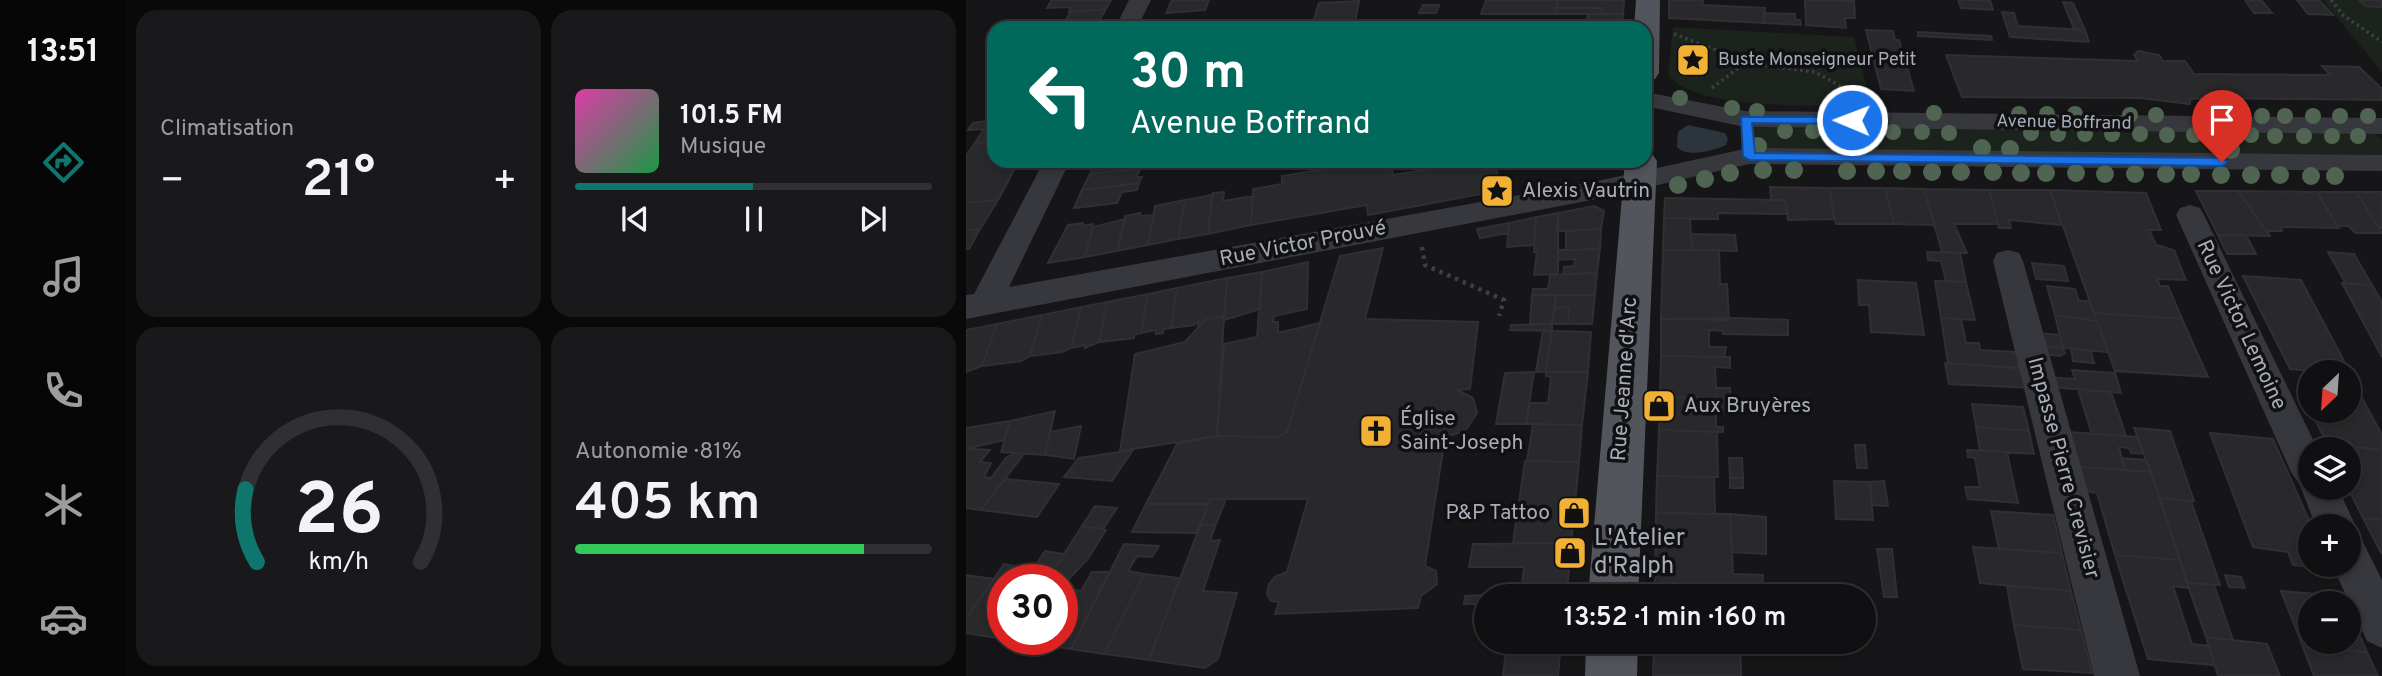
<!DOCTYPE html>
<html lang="fr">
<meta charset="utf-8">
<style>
body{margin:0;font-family:Overpass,sans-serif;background:#19191b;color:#f1f3f6;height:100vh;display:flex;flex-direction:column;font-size:26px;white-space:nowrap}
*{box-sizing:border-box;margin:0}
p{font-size:23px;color:#9c9d9f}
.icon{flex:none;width:38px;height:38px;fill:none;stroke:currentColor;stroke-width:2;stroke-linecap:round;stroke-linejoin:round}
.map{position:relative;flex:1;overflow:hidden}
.panel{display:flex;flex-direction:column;gap:10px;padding:10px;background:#09090a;width:840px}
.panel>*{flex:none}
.hud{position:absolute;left:21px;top:21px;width:665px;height:147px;border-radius:21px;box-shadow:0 4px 10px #0003,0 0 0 2px #303032;background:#00695c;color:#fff;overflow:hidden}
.needle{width:46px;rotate:205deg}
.tools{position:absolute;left:1332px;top:360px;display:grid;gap:14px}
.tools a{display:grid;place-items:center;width:63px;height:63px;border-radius:50%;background:#101012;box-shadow:0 4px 10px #0003,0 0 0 2px #303032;font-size:35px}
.speed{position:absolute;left:21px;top:564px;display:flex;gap:14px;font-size:35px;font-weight:700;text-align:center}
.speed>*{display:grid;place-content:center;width:91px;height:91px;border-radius:50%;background:#101012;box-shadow:0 4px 10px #0003,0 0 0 2px #303032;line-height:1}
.speed .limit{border:10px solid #d22;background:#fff;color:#111}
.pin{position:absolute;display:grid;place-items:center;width:60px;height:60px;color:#fff;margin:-72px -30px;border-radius:50% 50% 50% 0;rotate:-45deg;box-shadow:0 0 7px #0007}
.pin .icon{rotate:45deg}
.me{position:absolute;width:77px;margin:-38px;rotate:271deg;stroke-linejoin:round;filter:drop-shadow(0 0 5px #0008)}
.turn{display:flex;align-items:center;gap:24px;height:147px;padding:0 28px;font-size:32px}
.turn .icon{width:91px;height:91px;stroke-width:2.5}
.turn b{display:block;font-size:49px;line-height:60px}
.big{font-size:52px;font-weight:600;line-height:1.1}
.panel .tile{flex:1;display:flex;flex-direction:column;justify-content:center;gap:10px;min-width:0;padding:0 24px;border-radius:21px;background:#19191b}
.panel .dial{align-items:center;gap:0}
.dial svg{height:182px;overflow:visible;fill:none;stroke:#303032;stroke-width:7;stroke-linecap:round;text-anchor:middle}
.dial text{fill:#f1f3f6;stroke:none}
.song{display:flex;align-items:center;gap:21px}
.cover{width:84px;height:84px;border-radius:10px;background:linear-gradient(135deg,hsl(320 70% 55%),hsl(140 70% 35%))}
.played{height:7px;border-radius:4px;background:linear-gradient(90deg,#0f766e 50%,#303032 50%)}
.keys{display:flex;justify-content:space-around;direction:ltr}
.heat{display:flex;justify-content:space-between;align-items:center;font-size:38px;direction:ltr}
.charge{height:10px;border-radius:5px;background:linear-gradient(90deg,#34c759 81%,#303032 0)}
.panel .tiles{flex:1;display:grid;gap:10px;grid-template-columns:repeat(2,1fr)}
.trip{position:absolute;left:508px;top:584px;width:402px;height:70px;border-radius:35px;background:#101012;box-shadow:0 4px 10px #0003,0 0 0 2px #303032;font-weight:600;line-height:70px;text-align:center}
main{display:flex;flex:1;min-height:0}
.menu{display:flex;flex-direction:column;width:126px;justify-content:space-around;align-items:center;background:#060607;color:#9c9d9f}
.menu .icon{width:49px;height:49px}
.menu .current{color:#0f766e}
.menu b{font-size:32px;color:#f1f3f6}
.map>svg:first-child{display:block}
.green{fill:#1c231d}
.water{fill:#2c353c}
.building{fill:#29292c;stroke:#303034;stroke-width:2}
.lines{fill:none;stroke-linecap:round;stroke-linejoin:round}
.path-far1{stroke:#3d3f44;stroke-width:3.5;stroke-dasharray:2.5 3.5;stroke-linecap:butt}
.path{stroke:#3d3f44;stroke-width:4.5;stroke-dasharray:3.5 5;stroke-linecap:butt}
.minor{fill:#37383d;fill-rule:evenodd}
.major{fill:#53555c;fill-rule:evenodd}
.tree{fill:#506452}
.route{fill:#1a73e8;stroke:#114b97;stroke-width:2}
.labels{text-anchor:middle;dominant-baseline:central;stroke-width:7;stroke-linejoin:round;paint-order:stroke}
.far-poi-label{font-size:18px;fill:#a8adb8;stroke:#111113;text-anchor:start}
.far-street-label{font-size:18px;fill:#a8adb8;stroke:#111113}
.poi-label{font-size:21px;fill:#a8adb8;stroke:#111113;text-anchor:start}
.street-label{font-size:21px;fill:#a8adb8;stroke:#111113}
.near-poi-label{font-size:24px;fill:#a8adb8;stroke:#111113;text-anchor:start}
</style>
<main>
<nav class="menu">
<b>13:51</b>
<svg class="icon current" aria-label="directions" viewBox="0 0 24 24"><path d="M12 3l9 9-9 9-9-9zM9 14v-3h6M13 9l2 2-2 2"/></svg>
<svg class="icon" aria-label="music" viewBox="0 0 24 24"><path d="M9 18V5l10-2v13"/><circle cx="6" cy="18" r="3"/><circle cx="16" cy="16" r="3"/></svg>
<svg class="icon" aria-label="phone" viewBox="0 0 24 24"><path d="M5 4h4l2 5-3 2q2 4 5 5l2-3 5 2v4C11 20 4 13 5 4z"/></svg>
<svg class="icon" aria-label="climate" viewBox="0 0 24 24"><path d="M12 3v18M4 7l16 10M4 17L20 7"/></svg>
<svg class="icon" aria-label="car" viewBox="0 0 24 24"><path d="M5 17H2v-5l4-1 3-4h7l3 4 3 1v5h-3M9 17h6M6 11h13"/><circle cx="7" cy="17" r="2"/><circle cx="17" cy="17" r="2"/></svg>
</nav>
<section class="panel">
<div class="tiles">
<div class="tile"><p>Climatisation</p>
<div class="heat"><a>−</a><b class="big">21°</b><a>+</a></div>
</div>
<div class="tile">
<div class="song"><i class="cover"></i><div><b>101.5 FM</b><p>Musique</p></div></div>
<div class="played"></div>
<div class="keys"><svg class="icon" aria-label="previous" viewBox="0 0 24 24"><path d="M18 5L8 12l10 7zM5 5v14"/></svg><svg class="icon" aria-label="pause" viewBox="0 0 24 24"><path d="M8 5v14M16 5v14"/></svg><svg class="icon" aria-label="next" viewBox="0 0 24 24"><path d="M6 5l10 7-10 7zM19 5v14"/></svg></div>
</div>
<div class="tile dial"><svg viewBox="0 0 100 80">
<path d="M14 69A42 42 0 1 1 86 69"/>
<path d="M14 69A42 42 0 0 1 9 37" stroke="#0f766e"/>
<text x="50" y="56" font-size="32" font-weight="700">26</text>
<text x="50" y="72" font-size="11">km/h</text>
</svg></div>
<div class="tile"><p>Autonomie · 81%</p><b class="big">405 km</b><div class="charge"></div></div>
</div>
</section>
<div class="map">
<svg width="1416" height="676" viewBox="0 0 1416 676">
<rect width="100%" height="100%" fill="#161618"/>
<path class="green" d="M1357,0h59v72z
M707,27l181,10 17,68c-43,0 -179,7 -203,-31z
M786,128l623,5 7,7v15l-628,-5z"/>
<path class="water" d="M722,125l37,8 3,6 -2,6c-13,6 -39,13 -49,2l1,-15z"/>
<path class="building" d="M86,0h59l-5,9 -37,3 2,-4 -4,-1 -20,1z
M206,0h37l-4,10 -39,3z
M520,0h72l-3,14h-74z
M592,0h50l16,1 -1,13h-22l1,-6h-46z
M703,0h34l-1,5 63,3 -1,15 -95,-5z
M839,0l49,1 1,17h-10l1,10 -40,-3z
M992,0h32l3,10 -32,-2z
M1279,0h16l11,13h-18z
M1331,0h22l14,15 -25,-1z
M1393,0h23v7l-17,-1z
M393,1l-5,27h-43l8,-25z
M1097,2l10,1 12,27 -11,-1z
M457,5h16l-3,8h-17z
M590,8h46l-1,6h-46z
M140,9l-9,15 -36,3 10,-15z
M1036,12l12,1 4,13 67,4 4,12 -79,-5z
M798,13l31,1v6h5l1,5 -37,-2z
M622,14h35l-1,14h-46l10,-2z
M900,30l27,1 2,9h4l15,51 -33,-2z
M952,32l73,4 1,4 -74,-4z
M1172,51l21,4 4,6h22l9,13 136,1 -8,-9 37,1 23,22v11l-170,-2 -22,1v5l-50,-6 -178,-1 -16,-42 192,6 -4,-6z
M28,120v21l-19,2 9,-14 -16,1 5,-7z
M28,141v20h25l-21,39 -32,3v-47l9,-13z
M130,161h45l-4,8 -47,5z
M250,161h38v2l-39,5z
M407,161h18l2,14 31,-5 1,-9 30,3 39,-3 8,29 -134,25 -1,-10 -116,20 2,-36 29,-5v-8z
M174,169l-4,8h6l-3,6 -57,7 8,-16z
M173,183l-2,7 -15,2 -5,11 -43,5 8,-18z
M804,187l59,1 6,31 -47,1 -3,-20h-14z
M863,188h56l9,36h-58z
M919,188l39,1 11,36 -41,-1z
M958,189l65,1 9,34h-44l13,29 -25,-1z
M1023,190h61l12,35 -53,-5 2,8h-12z
M1084,190l96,3 15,37h-12l7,15 18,5 12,30 -29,-1 3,7h8l14,33 -88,-6z
M1230,191h42l32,45 -52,-1z
M1272,191l79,1 22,36 -59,-1 2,4h-16z
M258,192l-1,9 30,-5 -2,29 -43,9 5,-41z
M1351,192h39l26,41h-27l-6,-7h-12z
M1390,192h26v36h-3z
M246,195l-4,39 -30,5 7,-39z
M699,198l120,2 3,14 -70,-1v6l-54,-1z
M32,200l-18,29 -14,2v-28z
M219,200l-7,39 -30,6 7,-39z
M628,206l10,5 -3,18 -44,2 1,-18z
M174,213l-1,3 15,-1 -6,30 -31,6 8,-35z
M592,213v61l-24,1 3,-24 -3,1 2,-35z
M570,217l-2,28 -27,2 2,-24z
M698,218h26l2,32h-29z
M159,219l-8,32 -32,6 8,-30z
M117,223l-1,3 11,-2 -8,33 -37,6 20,-38z
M543,223l-1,10 -28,5 -3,-9z
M14,229l-11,20h-3v-18z
M635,229l-1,20 -34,1v-19z
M725,234l44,1 2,16 -45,-1z
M1252,235h28l10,19h-29z
M417,248l-18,71 113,3 -8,67 -13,1 16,8 4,15 -12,18 -20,6 -20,129 11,5 1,13 -16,12 -3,12 -143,6 4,-12 -8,-1 -4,-7 2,-10 7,-8 11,-4 21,-73h-98l-2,5h-62l31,-60 40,-8 60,1 10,-5 53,-176z
M634,249l-3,24 -34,1 1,-7 10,-1 1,-7 -17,1 1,-10z
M697,250h56l1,34h7l2,36 -68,-1z
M961,252l33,1 6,29 -20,-1 -5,-20 -13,-1z
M1362,252l26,2 18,31 -26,-1z
M342,262l-1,47 -33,7 -1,6h5v11l42,-10 -33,109 -10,5 -60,-1 7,-92 33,-7 5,-65z
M1066,263l32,3 4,15 -32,-2z
M296,272l-2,37 -36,11 3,-42z
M631,273l-2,22h-63l1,-6h15l2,-14z
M1277,276l58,4 50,94 -61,-5z
M261,278l-3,38 -19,4 -3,5 -4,1 1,-5 -5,4 -23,3 6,-40z
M892,280l58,3 8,52 -53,-3 -2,-27h-10z
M969,281l31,1 9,38 -34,-2z
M1376,283l30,2 10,17v55z
M1081,286l28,3 4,12h11l7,20 -42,-6z
M211,288l-6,40 -7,1 -1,4 -7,1v-4l-15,3 7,-39z
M182,294l-7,39 -7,2v3l-35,4 8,-40z
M566,295h24l-4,29h-22z
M590,295h39l-3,29h-24l1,-17 -14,1z
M141,302l-8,40 -14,6v-3l-14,3 10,-41z
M115,307l-10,41 -9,4 -32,4 12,-41z
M603,307l-1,17h-16l3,-16z
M1128,313l88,6 26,58 -93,-6z
M76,315l-12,41 -9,5 -39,5 15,-42z
M1089,315l42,6 11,31 -45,-4z
M258,316l-7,120 -97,15 15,-97 50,-12 20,-22z
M769,318l53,2v15l-65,-1v-3l-14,-1v17h17l-2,10 -63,-1v-37z
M975,318l20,1 5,24h13l1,7 35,2 9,16 -76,-5z
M31,324l-15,42 -16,6v-42z
M586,324v7l-42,-1 1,-5z
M577,330l9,1 -6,41h-10z
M586,331l39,1 -3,40h-42z
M1071,333l23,2 3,13 -23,-2z
M1074,346l23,2 2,5 -5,3 -18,-2z
M1105,349l20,2 3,12 -21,-2z
M695,356l69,1v11l-15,-1 1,21h14l1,10 -71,-1z
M979,363l84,6 5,19 -85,-4z
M1106,370l43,3 6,20 -69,-6 -3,-10 26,2z
M568,372l-8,52h-30l9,-51z
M580,372h42l-6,53 -56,-1 4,-21h18l3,-26 -5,-1z
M1112,390l33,2 15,44 -34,-2z
M1382,396l14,2 20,37v15l-55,-6 -16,-33h37z
M694,397l78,2v13h-17v-4h-5v19h7v5l-64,-2z
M1006,404l51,3 6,24 -53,-4z
M89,411l-10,44 -44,-3 9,-31z
M44,421l-6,19 -38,9v-21z
M567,424l49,1 -3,37 -52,-1z
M115,426l-7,33 -29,-4 5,-23z
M1010,427l53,4 5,23 -54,-4z
M1168,428l36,3 24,70 -34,-3z
M693,430l58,2 1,45 -61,-1z
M1103,432l69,5 6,17 -13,-1 -2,-5 -10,-1 6,23 -46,-3z
M1244,433l63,6 39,88 -2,38h19l1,4 -37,-4 -5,-13 -35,-5z
M1361,444l55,6v70l-19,-2 -15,-30v-38h-18z
M889,445h10l2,23h-10z
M3,449l21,1 -10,12 11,1 -7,14 7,1 15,-20 9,-5 9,1 -43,56 -15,-2v-55z
M167,450l-21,31 -48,-4 15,-19z
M1001,450l40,2 11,51 -50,-4 -3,-12h15l-5,-29 -7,-1z
M763,458h13l1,20h-13z
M1156,458l24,2 5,12 -26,-2z
M559,461l54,1 -8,81h-58z
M1113,467l72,5 29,88 -65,-5 -18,-62 -11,-2z
M691,476l57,1 1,37 -59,-1z
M764,478h13v10h-13z
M39,479l54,5 -22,33 -56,-7z
M868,481l36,1 3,38 -37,-1z
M918,481l4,25 -16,-1 -2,-23z
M1194,498l31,3 29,84 -33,-2z
M244,499h16l-10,25 -16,2z
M180,504h62l-11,29 -65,-1z
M129,506l22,2 -14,21 -21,-3z
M1025,511l62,4 9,38 -63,-4z
M690,513l74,1 3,60 30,1 -1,17 -107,-5z
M764,514l36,3v37l-34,-2z
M1397,518l19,2v33h-1z
M250,524l-6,17 10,-1 -17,51 34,2 -19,66 -13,9 -56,-8 51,-134z
M116,526l24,4 -19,30 -25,26v-7h-14z
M605,543l-4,49 -46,1 3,-26h-55l4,-23z
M158,544l35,2 -7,11 -15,-1 -9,15 16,3 -40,80 -33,-5z
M1007,547l89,6 9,38 -91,-8z
M911,549h15l5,48h-13z
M79,551l19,3 -16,25h-45v60l6,1 -43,-7v-14l38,-55 29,5z
M1149,555l65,5 9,28 -16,-2 19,58 17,2 5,19 -66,-6z
M126,572h17l-38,77 -62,-9 53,-1v-52l19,4z
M178,574l36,4 -31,82 -45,-6z
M0,575l28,4 -28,40z
M1259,575l16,2 4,11 -16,-1z
M1221,583l27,2 19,55 -27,-3z
M1041,586l64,5 10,39 -67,-5z
M689,587l110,5v5h-110z
M1315,591l61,5 4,8h-36v38h38v-32l19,42 -64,-5z
M601,592l-1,5h-80v7h-22l1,-8z
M1048,625l67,5 11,43 -69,-4z
M1240,637l61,7 13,32h-62z
M541,642h54l-3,34h-55z
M688,642h86l1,34h-88z
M1337,647l64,5 11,24h-64z"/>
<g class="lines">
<path class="path-far1" d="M1365,0l12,15 39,27
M708,34l79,30 62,8 40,22
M746,88l34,-26"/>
<path class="path" d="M456,247l3,18 79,35 -5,16"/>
<path class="minor" d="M163,0h22l-14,28h-22z
M679,92l100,19 637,7v16l-637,-7 -100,-21z
M783,148l633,7v16l-633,-7 -152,35 -631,120v-24l8,-1 70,-133h26l-61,126 588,-106z
M1224,205l10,3 4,7 114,235h-8v38h28l18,39 -4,9 10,4 20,40v68l-15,-7 -35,-76h16v-38h-32l-16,-42 -9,-13 -115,-257 4,-7z
M1042,250l11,3 4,8 117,415h-46l-101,-415 4,-8z"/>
<path class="major" d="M670,0h24l-1,73 -4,6 -10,2v-53h-11z
M679,152l7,2 5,7 -19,436h-50l37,-436h20z
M620,642h52l-1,34h-52z"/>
</g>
<g class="tree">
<circle cx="714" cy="98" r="8"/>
<circle cx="766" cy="108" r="8"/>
<circle cx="791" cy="111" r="8"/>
<circle cx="968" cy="113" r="8"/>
<circle cx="1053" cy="114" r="8"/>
<circle cx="1081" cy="114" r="8"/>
<circle cx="1109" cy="114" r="8"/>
<circle cx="1164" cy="115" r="8"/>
<circle cx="1190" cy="115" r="8"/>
<circle cx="1267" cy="116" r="8"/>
<circle cx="1296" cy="116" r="8"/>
<circle cx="1319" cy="116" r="8"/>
<circle cx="1347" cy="116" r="8"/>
<circle cx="1374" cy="116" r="8"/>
<circle cx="1402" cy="116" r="8"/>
<circle cx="819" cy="131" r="8"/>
<circle cx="847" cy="131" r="8"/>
<circle cx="876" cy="132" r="8"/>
<circle cx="900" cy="132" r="8"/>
<circle cx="927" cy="132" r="8"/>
<circle cx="956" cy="132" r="8"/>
<circle cx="983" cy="133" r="8"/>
<circle cx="1065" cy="133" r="8"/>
<circle cx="1092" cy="134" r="8"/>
<circle cx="1119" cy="134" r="8"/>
<circle cx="1146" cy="134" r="8"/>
<circle cx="1174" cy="134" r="8"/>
<circle cx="1201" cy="135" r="8"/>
<circle cx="1228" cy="135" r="8"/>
<circle cx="1285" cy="135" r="8"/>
<circle cx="1309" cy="136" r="8"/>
<circle cx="1338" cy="136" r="8"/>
<circle cx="1366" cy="136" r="8"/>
<circle cx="1392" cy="136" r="8"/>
<circle cx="792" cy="146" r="9"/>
<circle cx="1016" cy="148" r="9"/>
<circle cx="1044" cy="149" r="9"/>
<circle cx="1265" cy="150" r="9"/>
<circle cx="797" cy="170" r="9"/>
<circle cx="828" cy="170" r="9"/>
<circle cx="881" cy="171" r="9"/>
<circle cx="910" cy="171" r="9"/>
<circle cx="936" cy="171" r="9"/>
<circle cx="966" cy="172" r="9"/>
<circle cx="995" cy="172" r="9"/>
<circle cx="1027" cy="172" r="9"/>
<circle cx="764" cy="173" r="9"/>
<circle cx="1055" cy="173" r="9"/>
<circle cx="1080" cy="173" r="9"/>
<circle cx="1110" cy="173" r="9"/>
<circle cx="1139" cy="174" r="9"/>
<circle cx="1169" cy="174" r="9"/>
<circle cx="1200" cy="174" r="9"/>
<circle cx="1225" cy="174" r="9"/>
<circle cx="1255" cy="175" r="9"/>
<circle cx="1285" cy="175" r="9"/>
<circle cx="1314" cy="175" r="9"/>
<circle cx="1345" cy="176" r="9"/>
<circle cx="1369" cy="176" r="9"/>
<circle cx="739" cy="179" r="9"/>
<circle cx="712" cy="185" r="9"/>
</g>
<path class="route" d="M775,117h111l6,3 -6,4 -100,-1 3,30 467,5 6,4 -6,4 -473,-6 -6,-4z"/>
<defs>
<symbol id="sight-square" viewBox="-11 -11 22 22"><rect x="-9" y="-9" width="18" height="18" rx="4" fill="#f2b134" stroke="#111113"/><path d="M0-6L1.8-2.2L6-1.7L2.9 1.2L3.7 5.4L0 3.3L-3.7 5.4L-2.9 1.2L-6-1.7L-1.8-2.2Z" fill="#111"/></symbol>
<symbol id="shop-square" viewBox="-11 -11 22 22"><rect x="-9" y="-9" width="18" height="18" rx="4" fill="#f2b134" stroke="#111113"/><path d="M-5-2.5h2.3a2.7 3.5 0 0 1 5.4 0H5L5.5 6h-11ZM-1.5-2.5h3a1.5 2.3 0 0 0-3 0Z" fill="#111"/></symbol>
<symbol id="church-square" viewBox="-11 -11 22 22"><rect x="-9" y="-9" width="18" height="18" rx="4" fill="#f2b134" stroke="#111113"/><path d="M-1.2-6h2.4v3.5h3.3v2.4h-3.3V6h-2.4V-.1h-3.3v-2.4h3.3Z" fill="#111"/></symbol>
</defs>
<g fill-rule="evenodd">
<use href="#sight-square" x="708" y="41" width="38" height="38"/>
<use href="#sight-square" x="512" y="172" width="38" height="38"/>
<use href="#shop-square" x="674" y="387" width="38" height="38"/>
<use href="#church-square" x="391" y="412" width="38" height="38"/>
<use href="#shop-square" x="589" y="494" width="38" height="38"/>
<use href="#shop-square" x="585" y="534" width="38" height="38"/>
</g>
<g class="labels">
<g class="far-poi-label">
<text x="752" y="60">Buste Monseigneur Petit</text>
</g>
<g class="far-street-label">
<text transform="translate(1098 123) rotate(1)">Avenue Boffrand</text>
</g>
<g class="poi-label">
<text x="556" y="191">Alexis Vautrin</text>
<text x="718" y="406">Aux Bruyères</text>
<text x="434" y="419">Église<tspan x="434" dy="24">Saint-Joseph</tspan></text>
<text x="584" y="513" text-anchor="end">P&amp;P Tattoo</text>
</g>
<g class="street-label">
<text transform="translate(337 244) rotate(-11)">Rue Victor Prouvé</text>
<text transform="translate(1275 325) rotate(65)">Rue Victor Lemoine</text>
<text transform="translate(659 379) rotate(-86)">Rue Jeanne d'Arc</text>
<text transform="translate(1097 468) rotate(75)">Impasse Pierre Crevisier</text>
</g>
<g class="near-poi-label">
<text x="628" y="539">L'Atelier<tspan x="628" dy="28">d'Ralph</tspan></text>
</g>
</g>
</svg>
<div class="tools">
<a><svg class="needle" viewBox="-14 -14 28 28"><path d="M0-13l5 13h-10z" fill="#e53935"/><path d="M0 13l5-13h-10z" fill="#9c9d9f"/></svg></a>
<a><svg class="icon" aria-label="layers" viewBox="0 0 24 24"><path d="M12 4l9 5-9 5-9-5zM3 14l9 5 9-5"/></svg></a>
<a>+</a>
<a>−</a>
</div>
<div class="speed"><div class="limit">30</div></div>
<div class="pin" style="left:1256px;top:162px;background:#d93025"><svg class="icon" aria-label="arrive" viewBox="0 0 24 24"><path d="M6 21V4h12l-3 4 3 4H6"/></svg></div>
<svg class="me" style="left:886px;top:120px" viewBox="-20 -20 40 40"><circle r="17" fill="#1a73e8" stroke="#fff" stroke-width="3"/><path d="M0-11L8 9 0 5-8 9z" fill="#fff"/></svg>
<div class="trip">13:52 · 1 min · 160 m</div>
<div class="hud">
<div class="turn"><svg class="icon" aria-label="left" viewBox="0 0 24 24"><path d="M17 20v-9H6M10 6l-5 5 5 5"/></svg><div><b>30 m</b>Avenue Boffrand</div></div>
</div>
</div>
</main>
